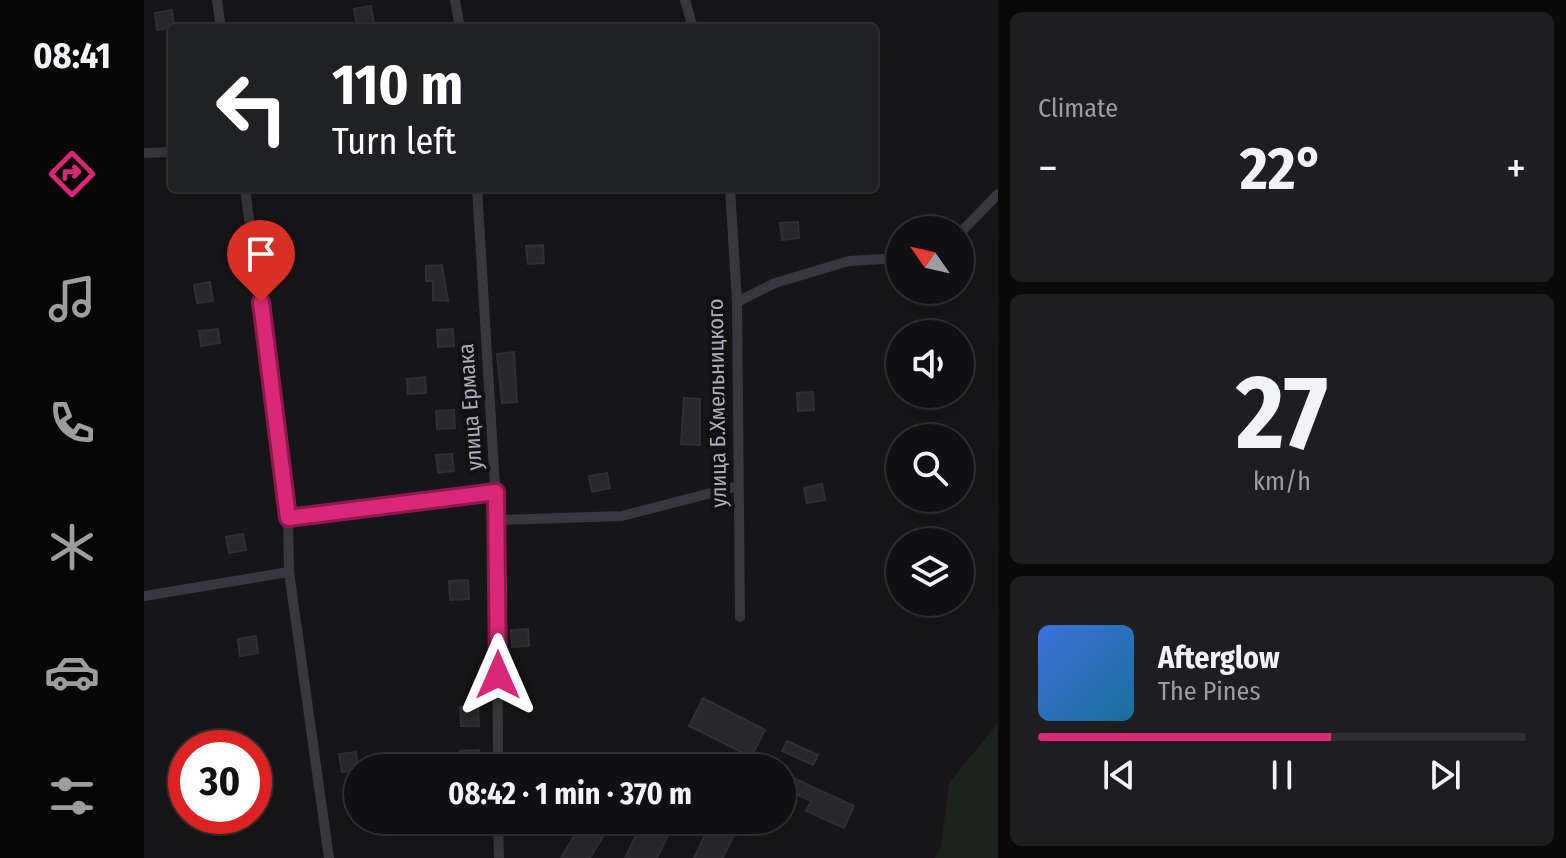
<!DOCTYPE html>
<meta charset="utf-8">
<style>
body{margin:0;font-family:"Fira Sans Condensed",sans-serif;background:#1e1e20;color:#f1f3f6;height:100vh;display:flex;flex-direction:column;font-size:30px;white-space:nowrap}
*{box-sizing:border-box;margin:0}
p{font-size:26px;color:#9c9d9f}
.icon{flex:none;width:44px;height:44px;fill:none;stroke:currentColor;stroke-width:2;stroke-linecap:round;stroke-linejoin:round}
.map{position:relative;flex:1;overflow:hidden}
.details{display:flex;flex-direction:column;gap:12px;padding:12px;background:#09090a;width:568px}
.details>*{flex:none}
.guide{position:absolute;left:24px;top:24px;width:710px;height:168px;border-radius:8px;box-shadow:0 8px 32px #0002,0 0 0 2px #303032;background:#202124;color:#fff;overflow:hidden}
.needle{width:52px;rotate:304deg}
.controls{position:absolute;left:742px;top:216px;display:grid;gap:16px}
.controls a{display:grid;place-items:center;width:88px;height:88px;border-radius:50%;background:#101012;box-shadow:0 8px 32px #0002,0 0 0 2px #303032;font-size:40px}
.speed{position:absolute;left:24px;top:730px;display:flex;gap:16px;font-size:40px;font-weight:700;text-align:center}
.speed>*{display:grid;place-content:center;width:104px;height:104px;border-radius:50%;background:#101012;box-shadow:0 8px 32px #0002,0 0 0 2px #303032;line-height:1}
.speed .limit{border:12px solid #d22;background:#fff;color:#111}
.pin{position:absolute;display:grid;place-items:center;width:68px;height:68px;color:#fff;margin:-82px -34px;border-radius:50% 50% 50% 0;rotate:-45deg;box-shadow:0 0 8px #0007}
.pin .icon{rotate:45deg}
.me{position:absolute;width:88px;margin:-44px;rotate:0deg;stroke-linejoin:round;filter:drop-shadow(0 0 6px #0008)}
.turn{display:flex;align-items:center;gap:28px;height:168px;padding:0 32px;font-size:36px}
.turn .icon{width:104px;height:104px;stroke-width:2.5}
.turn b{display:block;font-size:56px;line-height:68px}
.big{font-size:60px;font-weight:700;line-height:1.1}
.details .tile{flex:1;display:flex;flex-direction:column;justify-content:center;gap:12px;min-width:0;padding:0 28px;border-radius:12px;background:#1e1e20}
.details .dial{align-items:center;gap:0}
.dial b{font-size:104px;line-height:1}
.song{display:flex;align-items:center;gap:24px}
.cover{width:96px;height:96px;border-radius:12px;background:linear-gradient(135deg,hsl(220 70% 55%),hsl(200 70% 35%))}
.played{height:8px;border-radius:4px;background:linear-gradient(90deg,#db2777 60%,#303032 60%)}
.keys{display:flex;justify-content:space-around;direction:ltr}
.heat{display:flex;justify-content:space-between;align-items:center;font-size:44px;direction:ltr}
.trip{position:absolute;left:200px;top:754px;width:452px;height:80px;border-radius:40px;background:#101012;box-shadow:0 8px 32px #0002,0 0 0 2px #303032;font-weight:700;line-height:80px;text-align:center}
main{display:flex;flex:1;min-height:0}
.menu{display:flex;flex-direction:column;width:144px;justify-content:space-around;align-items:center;background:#060607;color:#9c9d9f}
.menu .icon{width:56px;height:56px}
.menu .active{color:#db2777}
.menu b{font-size:36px;color:#f1f3f6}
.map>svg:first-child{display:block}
.green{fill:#1c231d}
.building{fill:#29292c;stroke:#303034;stroke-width:2}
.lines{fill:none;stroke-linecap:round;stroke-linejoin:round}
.street{stroke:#37383d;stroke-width:10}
.route-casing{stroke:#8e194d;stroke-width:20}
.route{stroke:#db2777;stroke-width:14}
.labels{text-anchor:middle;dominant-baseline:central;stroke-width:8;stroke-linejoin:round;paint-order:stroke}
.street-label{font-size:22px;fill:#a8adb8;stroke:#111113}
</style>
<main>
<nav class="menu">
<b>08:41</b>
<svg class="icon active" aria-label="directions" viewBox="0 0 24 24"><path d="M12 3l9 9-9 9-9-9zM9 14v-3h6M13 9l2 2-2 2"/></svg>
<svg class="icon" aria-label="music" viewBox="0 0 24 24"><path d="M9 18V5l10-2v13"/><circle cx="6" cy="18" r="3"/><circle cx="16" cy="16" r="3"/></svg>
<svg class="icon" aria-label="phone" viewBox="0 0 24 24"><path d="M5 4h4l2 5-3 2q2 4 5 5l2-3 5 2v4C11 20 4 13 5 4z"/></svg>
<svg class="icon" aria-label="climate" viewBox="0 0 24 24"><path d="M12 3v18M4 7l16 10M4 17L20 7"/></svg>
<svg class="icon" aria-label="car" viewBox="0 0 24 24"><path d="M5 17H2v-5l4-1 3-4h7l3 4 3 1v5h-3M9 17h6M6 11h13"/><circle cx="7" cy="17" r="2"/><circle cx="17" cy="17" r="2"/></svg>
<svg class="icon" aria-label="filters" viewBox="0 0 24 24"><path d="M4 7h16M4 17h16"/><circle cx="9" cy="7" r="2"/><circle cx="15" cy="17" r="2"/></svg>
</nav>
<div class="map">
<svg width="854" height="858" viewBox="0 0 854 858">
<rect width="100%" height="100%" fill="#161618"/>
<path class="green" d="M854,723v135h-63l6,-12 8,-63z"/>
<path class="building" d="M227,6l3,18 -17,3 -3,-18z
M28,10l2,18 -17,2 -2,-17z
M654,222l1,16 -17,2 -2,-17z
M399,245l1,18 -16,1 -2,-18z
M298,265l6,36 -15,-1v-19h-7v-15z
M66,282l3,19 -16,2 -3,-18z
M74,329l2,14 -19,3 -2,-15z
M309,329l1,17 -16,1 -1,-17z
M370,352l3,50 -15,1 -5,-49z
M281,377l1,16 -18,1 -1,-15z
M669,392l1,18 -16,1 -1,-18z
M540,398l16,1v46l-19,-1z
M310,410l1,18 -18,1 -1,-18z
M308,454l2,17 -16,2 -2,-18z
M463,473l3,15 -18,4 -3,-16z
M678,484l3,16 -18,3 -3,-15z
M99,534l3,16 -17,3 -3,-16z
M324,580l1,19 -19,1 -1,-19z
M384,629l1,17 -17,1 -1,-17z
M112,636l2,17 -18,3 -2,-17z
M559,698l62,32 -14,27 -62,-31z
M316,707h18l1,19h-18z
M643,741l31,14 -5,10 -31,-14z
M335,750l1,18h-19l-1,-17z
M212,752l2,18 -16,2 -3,-18z
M126,775l2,16 -18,3v-17z
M647,777l63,29 -10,22 -38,-17 5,-10 -26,-12z
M440,820h29l-23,38h-29z
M499,820h23l-1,3 7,4 -15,31h-32z
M568,820h29l-18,38h-29z"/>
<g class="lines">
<path class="street" d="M73,0l4,28
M311,0l5,28
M541,0l8,28
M0,153l28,-1
M101,188l43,330 1,54 40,286
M333,188l20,332 1,248
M586,188l7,114 3,315
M816,233l38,-39
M593,302l38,-19 74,-22 51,-3
M144,518l208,-26
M353,520l125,-4 116,-30
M0,596l145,-24
M354,820l1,38"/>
</g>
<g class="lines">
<defs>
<path id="route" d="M117,302l27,216 208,-26 2,183"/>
</defs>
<use href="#route" class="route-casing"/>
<use href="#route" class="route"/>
</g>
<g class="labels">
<g class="street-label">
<text transform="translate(573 403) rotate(-91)">улица Б.Хмельницкого</text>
<text transform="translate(326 407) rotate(-94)">улица Ермака</text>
</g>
</g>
</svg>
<div class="controls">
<a><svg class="needle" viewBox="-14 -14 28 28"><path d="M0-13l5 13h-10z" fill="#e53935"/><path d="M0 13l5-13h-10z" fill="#9c9d9f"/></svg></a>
<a><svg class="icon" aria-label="sound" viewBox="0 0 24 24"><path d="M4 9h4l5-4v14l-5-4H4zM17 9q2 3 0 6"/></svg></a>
<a><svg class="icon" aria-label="search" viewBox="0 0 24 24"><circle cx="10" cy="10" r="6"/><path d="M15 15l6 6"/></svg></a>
<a><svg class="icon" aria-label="layers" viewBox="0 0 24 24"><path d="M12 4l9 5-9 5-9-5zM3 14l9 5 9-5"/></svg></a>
</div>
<div class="speed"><div class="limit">30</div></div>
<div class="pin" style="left:117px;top:302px;background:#d93025"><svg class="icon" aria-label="arrive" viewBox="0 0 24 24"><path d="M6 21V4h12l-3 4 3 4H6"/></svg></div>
<svg class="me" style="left:354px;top:675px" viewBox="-20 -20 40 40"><path d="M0-17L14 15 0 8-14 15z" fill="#db2777" stroke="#fff" stroke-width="4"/></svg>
<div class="trip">08:42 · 1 min · 370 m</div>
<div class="guide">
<div class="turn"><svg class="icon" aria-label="left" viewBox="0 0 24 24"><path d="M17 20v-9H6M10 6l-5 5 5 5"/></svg><div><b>110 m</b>Turn left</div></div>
</div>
</div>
<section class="details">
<div class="tile"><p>Climate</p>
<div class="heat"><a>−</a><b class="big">22°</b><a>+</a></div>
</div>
<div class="tile dial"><b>27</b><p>km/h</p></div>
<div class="tile">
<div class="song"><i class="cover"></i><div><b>Afterglow</b><p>The Pines</p></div></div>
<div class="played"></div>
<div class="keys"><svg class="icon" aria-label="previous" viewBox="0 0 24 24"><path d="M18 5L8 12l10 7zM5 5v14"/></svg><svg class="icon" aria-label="pause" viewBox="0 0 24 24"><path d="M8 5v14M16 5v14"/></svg><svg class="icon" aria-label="next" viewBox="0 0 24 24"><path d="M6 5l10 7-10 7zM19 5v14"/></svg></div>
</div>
</section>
</main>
